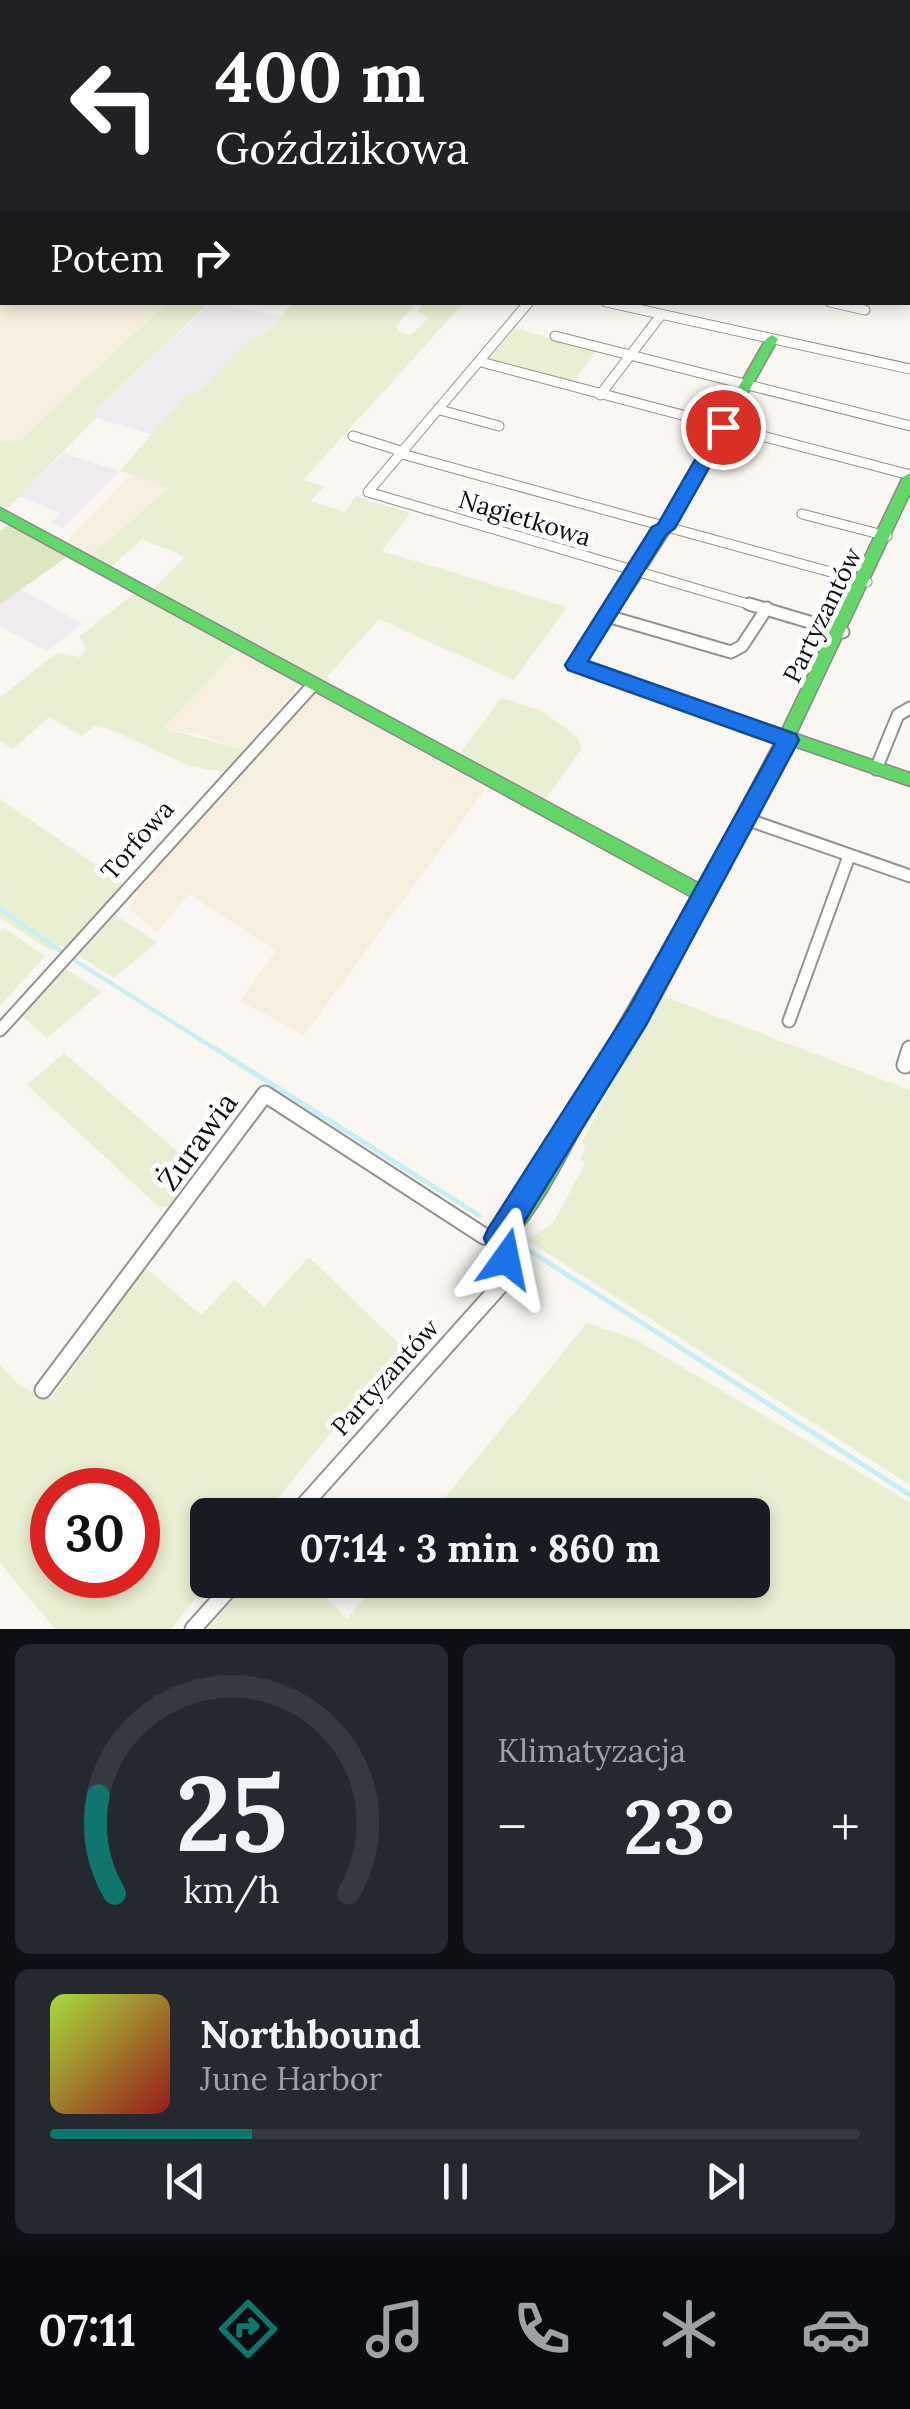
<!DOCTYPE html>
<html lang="pl">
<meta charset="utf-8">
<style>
body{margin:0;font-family:Lora,serif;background:#242831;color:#f1f3f6;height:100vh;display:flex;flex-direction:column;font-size:38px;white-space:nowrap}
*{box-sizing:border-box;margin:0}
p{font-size:32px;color:#9ea1a6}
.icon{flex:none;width:55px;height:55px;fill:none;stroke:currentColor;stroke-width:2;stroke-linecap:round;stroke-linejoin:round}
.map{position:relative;height:1629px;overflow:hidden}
.sheet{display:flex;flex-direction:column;gap:15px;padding:15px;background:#0d0f14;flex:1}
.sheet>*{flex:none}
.banner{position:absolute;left:0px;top:0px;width:910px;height:305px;box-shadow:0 5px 15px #0003;background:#202124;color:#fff;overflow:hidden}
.speed{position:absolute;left:30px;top:1468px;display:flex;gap:20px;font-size:50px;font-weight:700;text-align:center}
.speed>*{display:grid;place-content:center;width:130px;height:130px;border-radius:50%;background:#171b24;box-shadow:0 5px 15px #0003;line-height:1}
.speed .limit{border:15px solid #d22;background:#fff;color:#111}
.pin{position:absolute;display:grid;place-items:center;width:85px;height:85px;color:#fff;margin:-42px;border:5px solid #fff;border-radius:50%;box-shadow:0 2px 10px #0007}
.me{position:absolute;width:110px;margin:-55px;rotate:12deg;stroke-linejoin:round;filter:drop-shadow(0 0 8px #0008)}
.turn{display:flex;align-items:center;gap:35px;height:210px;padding:0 50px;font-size:45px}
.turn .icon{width:130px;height:130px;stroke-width:2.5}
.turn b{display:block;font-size:70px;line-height:85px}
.then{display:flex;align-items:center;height:95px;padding:0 50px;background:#0003;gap:20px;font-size:38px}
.big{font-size:75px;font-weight:700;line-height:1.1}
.sheet .card{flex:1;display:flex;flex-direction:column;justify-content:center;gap:15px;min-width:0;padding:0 35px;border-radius:15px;background:#242831}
.sheet .dial{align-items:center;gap:0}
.dial svg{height:260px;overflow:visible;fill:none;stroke:#363941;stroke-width:7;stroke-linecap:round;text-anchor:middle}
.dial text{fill:#f1f3f6;stroke:none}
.song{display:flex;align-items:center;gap:30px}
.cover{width:120px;height:120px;border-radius:15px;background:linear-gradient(135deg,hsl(80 70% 55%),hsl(0 70% 35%))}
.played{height:10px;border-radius:5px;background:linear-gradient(90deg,#0f766e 25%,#363941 25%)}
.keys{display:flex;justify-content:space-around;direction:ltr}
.heat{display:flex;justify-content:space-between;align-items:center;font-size:55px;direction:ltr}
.sheet .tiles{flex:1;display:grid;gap:15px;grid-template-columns:1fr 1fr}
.card:last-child{grid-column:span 2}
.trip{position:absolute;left:190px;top:1498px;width:580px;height:100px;border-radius:15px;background:#171b24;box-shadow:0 5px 15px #0003;font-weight:700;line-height:100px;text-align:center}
.tabs{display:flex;height:160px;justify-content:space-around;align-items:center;background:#090b0e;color:#9ea1a6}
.tabs .icon{width:70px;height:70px}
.tabs .selected{color:#0f766e}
.tabs b{font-size:45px;color:#f1f3f6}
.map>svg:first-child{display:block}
.industrial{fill:#f0ebef}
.farmland{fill:#f6efdf}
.green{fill:#e9efd2;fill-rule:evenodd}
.forest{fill:#dce6c0}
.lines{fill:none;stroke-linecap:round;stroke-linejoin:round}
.stream-far2{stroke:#c9eef3;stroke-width:2.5}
.stream-far1{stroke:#c9eef3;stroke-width:4}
.stream{stroke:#c9eef3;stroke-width:5}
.canal{stroke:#c9eef3;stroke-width:6}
.street-far3-casing{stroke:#949290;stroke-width:9}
.street-far2-casing{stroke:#949290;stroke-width:11}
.street-far1-casing{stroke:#949290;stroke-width:15}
.street-casing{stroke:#949290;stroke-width:19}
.fast-casing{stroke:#8a8987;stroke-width:3}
.slow-casing{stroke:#8a8987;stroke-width:3}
.street-far3{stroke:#fefefd;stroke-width:6}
.street-far2{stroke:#fefefd;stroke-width:9}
.street-far1{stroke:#fefefd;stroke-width:11}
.street{stroke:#fefefd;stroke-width:15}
.fast{fill:#63d668;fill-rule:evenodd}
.slow{fill:#ff974d;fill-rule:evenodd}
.route{fill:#1a73e8;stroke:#114b97;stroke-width:2.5}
.labels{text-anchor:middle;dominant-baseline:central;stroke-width:10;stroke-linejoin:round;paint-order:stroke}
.street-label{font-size:25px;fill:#0d0d0d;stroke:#fff}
.near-street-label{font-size:30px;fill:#0d0d0d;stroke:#fff}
</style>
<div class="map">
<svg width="910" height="1629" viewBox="0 0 910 1629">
<rect width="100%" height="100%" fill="#faf7f2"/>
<path class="industrial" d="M211,303l71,13 -16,16 -15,7 -52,52 -16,7 -29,37 -58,-17 -3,-5z
M64,453l56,18 -57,57 -12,-5 10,-10 -42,-17z
M21,589l61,35 -35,27 -47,-25v-22z"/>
<path class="farmland" d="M0,255l2,47 165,1 -146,136 -21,4z
M131,475l38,11 -78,70 -22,-11v-7z
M239,649l62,33 -57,68 -47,-16 -35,-6z
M313,691l173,97 -182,247 -64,-34 36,-50 -87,-57 -32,38 -27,-23 11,-27z"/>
<path class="green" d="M167,303l40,2 -113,107 2,6 -91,93 -5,-3v-65l21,-4z
M289,303h127l-19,22v6l14,4 17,-17 -11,-7 5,-8h42l-160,176 20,8 -13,14 34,11 11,-16 54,17 -28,38 185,56 -53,73 -135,-61 -51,57 1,9 -176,-96 32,-32 -43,-18 -31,28 -20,-11 78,-69 -49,-16 63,-73 16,-7 48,-50 19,-9 27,-28z
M515,328l81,24 -24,31 -85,-22z
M132,595h10l98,52 -77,81 81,22 -20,22 -34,-6 -83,-38 -12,-2 -13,10 -33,-19 -36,32 -13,-8v-44l57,-44 23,4 6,-7 -6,-14z
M501,698l39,12 38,27 3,13 -37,51 -85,-46z
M0,799l125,86 -57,65 -8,-5 -9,6 -51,-33z
M114,914l43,28 -43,36 -39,-25z
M4,928l41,28 -45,50v-74z
M66,969l36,23 -55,46 -27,-24z
M657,994l253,96v395l-383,-245 26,-17 32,-59 -5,-6 6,-12 -4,-3z
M64,1053l136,118 -27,36 -15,-1 -131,-121z
M309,1257l92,89 -137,169h-56v65h3l-40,49h-116l-55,-66v-198l20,21 31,12 94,-131 56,48 34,-35 29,27zM52,1490h86v85h-86z
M587,1323l46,15 277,164v127h-703l41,-49h60l39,39 32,-39h373v-65h-321z"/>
<path class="forest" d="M9,525l58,32 -67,47v-73z"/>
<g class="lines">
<path class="stream-far2" d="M581,0l12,2
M79,2l5,-2
M98,2l6,-2
M148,2l8,-2"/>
<path class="stream-far1" d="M0,909l62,43
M71,958l149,94"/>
<path class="stream" d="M216,1049l264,167
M516,1242l394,253"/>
<path class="canal" d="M503,2l9,-2"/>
<defs>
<path id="street-far3" d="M908,88l2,-5"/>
<path id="street-far2" d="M529,302l-161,190 390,115
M606,302l304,67
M830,302l35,8
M555,336l355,90
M481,362l429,113
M600,395l61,-80
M440,410l59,16
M353,436l51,16
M402,454l465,128
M802,514l85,22"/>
<path id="street-far1" d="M749,604l94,28
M607,616l124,36 11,-6 25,-38
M876,769l22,-54 12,-7
M746,819l164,57
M789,1021l60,-165
M0,1030l313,-345"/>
<path id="street" d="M905,1065l5,-16
M43,1390l222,-296 219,142 14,2 9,30 -8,19 -204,228
M193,1629l44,-49"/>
<path id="fast" d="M603,0h25l2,2h-23z
M908,43h2v6h-2z
M2,49v6l-2,1v-6z
M772,335l6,4 -106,189 -86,134 196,68 121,-253 7,-4v20l-114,241 114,39v13l-119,-41c-63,123 -128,239 -197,359 -18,33 -64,132 -96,144l-8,-3 -3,-7 3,-7 38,-50 164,-284 -692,-378v-11l700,376 76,-144 -206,-71 -2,-4 90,-137 108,-189z"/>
<path id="slow" d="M910,263v8l-2,-1v-6z"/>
</defs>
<use href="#street-far3" class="street-far3-casing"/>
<use href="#street-far2" class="street-far2-casing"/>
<use href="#street-far1" class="street-far1-casing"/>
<use href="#street" class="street-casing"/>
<use href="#fast" class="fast-casing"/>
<use href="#slow" class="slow-casing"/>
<use href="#street-far3" class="street-far3"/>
<use href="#street-far2" class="street-far2"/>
<use href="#street-far1" class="street-far1"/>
<use href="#street" class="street"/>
<use href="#fast" class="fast"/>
<use href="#slow" class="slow"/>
</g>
<path class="route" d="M723,422l9,5 -57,101 -9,7 -78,126 208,73 3,6 -153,285 -133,215 7,19 -4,10 -10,4 -10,-4 -12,-31 4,-9 140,-219 147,-266 -207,-74 -3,-5 87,-138 6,-3 56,-97z"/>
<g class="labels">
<g class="street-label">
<text transform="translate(525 518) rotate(17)">Nagietkowa</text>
<text transform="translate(822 615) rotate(-64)">Partyzantów</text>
<text transform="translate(137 840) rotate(-49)">Torfowa</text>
<text transform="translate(385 1377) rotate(-48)">Partyzantów</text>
</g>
<g class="near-street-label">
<text transform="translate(197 1141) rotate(-54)">Żurawia</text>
</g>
</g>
</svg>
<div class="speed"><div class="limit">30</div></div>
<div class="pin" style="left:723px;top:427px;background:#d93025"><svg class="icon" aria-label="arrive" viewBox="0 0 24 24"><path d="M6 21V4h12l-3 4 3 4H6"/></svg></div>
<svg class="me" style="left:506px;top:1259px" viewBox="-20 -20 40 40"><path d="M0-17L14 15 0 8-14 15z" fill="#1a73e8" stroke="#fff" stroke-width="4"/></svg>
<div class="trip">07:14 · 3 min · 860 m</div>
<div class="banner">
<div class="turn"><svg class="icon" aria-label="left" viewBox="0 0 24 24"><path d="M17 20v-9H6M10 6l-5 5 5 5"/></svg><div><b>400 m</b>Goździkowa</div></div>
<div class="then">Potem<svg class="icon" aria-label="right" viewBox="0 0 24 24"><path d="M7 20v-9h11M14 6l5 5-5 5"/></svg></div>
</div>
</div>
<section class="sheet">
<div class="tiles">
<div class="card dial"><svg viewBox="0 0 100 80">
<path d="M14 69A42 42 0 1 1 86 69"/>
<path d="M14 69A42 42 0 0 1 9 39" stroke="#0f766e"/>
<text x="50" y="56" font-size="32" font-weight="700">25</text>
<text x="50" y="72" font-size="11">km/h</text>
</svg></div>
<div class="card"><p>Klimatyzacja</p>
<div class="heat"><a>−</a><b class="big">23°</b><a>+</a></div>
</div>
<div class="card">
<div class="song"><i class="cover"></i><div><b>Northbound</b><p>June Harbor</p></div></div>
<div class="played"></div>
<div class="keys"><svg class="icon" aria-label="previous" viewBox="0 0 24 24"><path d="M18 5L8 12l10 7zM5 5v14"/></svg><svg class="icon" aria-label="pause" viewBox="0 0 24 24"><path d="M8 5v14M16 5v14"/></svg><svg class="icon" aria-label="next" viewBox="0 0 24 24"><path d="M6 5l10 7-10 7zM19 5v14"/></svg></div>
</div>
</div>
</section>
<nav class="tabs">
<b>07:11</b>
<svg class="icon selected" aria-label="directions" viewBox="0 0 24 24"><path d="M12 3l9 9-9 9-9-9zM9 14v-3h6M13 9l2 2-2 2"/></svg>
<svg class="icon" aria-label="music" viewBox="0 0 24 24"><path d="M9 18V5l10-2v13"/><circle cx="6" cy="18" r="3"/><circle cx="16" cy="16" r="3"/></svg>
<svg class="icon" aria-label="phone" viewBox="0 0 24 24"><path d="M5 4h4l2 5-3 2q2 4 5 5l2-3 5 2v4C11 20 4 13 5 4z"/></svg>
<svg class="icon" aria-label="climate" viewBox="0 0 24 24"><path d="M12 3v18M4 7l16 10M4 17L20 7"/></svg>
<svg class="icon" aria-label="car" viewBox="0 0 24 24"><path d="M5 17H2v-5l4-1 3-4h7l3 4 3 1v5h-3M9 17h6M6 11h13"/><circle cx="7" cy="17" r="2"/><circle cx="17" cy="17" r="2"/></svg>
</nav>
